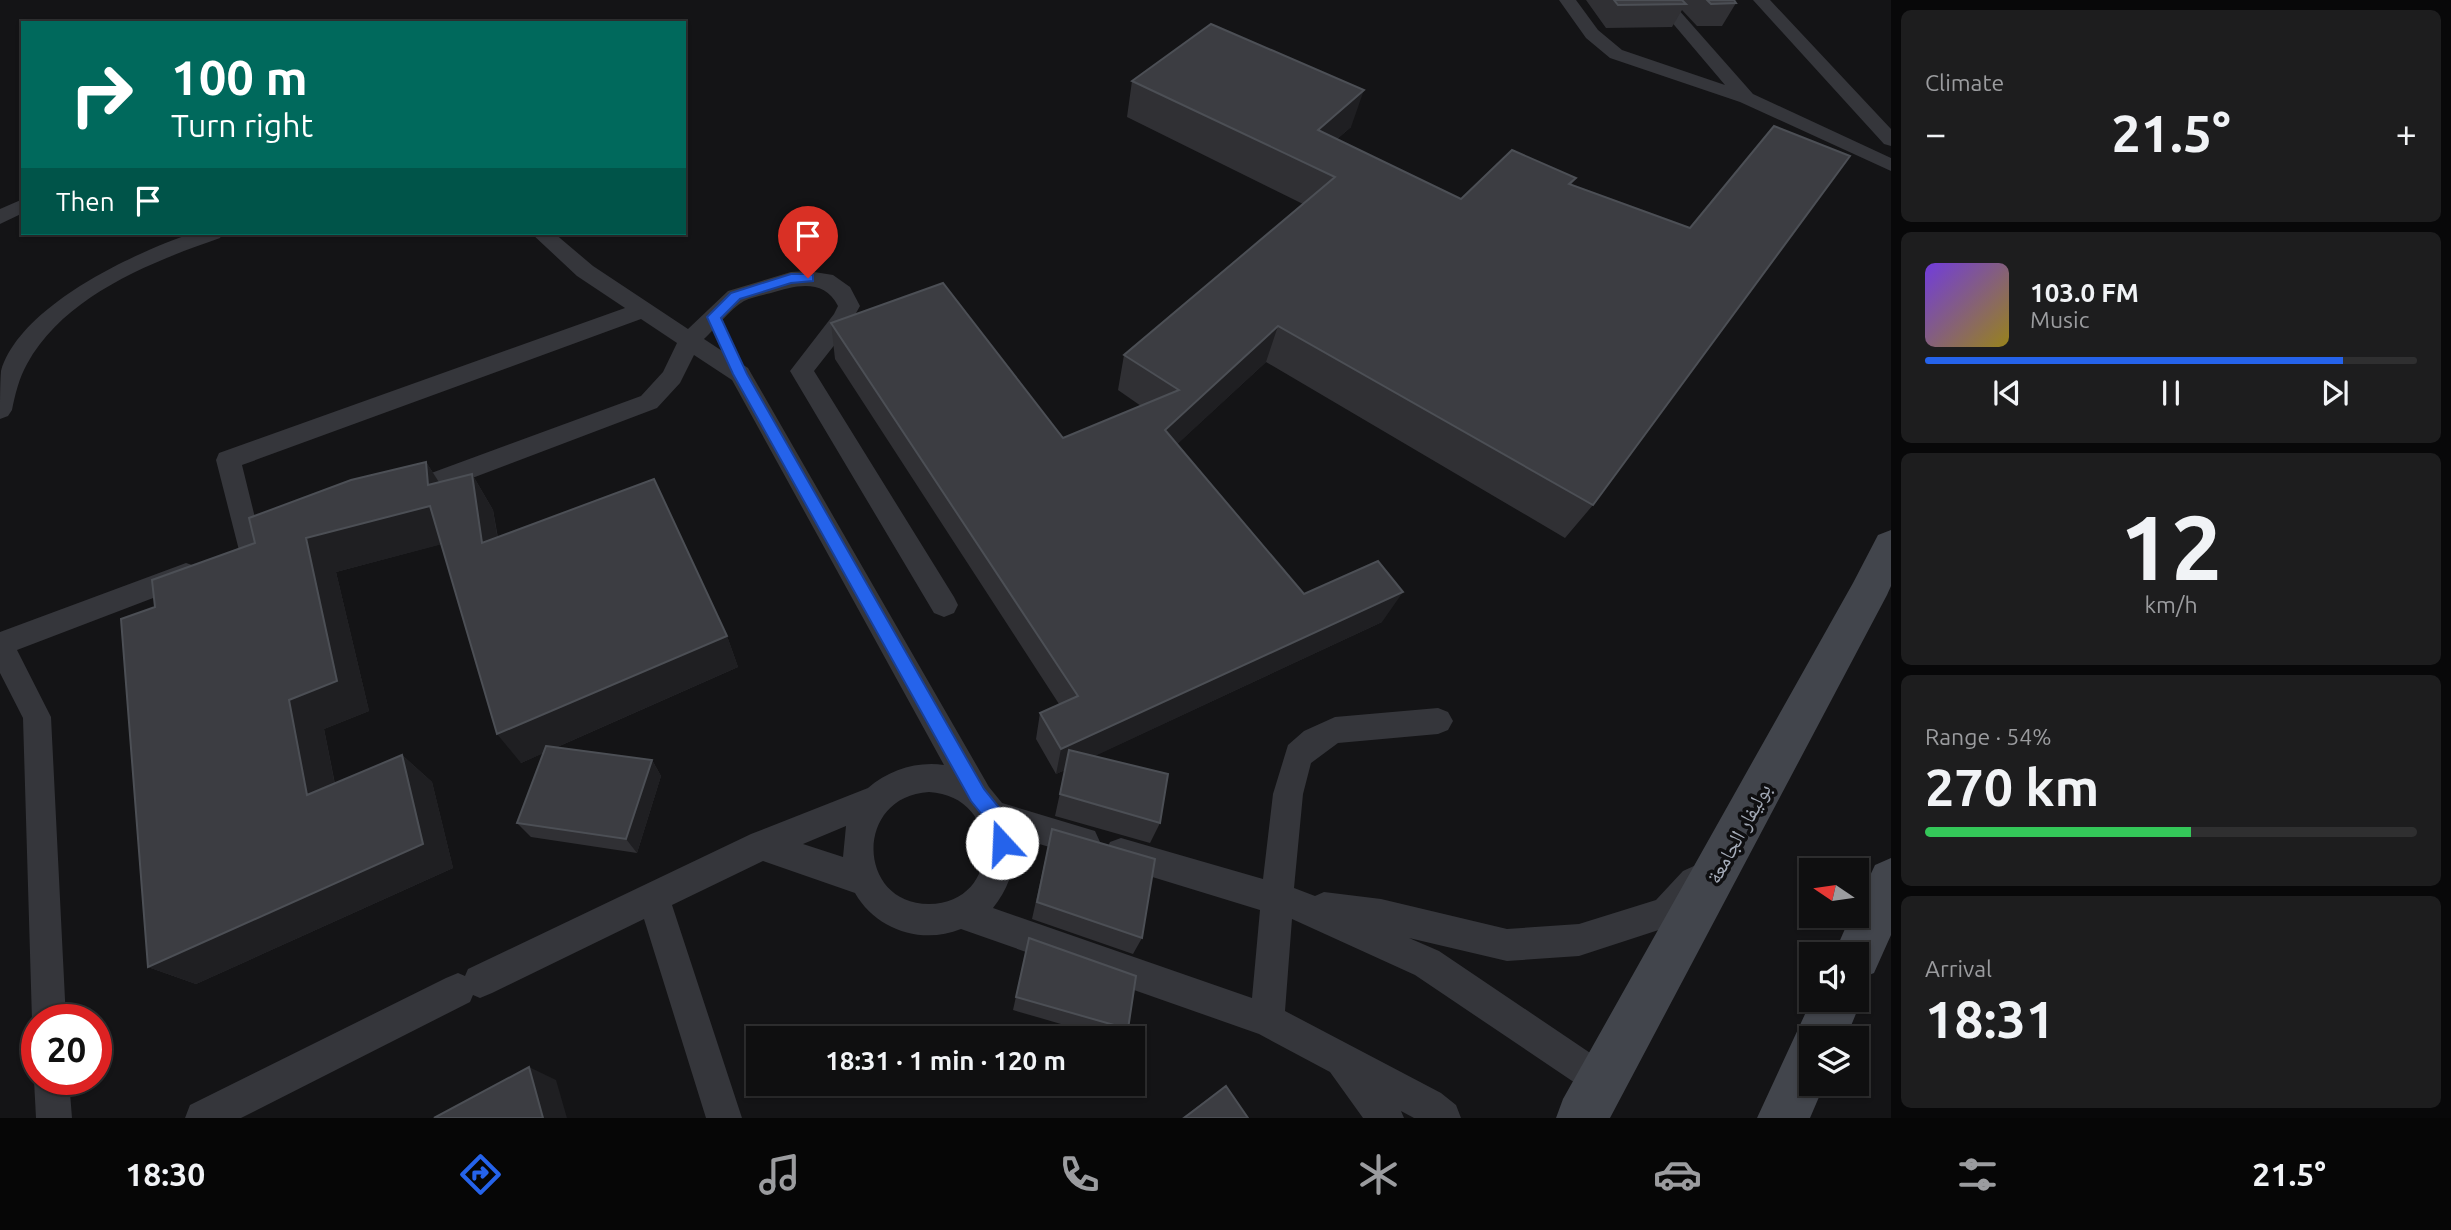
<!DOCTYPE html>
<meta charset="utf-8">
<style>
body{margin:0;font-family:Ubuntu,"Noto Naskh Arabic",sans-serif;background:#1d1d1e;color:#f1f3f6;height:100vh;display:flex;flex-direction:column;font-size:26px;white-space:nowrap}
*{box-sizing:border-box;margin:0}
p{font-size:23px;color:#9b9c9f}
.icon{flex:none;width:38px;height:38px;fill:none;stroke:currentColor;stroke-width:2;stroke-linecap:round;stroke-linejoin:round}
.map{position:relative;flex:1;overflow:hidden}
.drawer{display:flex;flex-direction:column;gap:10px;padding:10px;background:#080809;width:560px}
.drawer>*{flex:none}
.top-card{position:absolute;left:21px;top:21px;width:665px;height:214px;border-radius:0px;box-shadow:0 2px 5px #0004,0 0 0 2px #2f2f30;background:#00695c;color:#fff;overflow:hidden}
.needle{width:46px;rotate:283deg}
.controls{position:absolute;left:1799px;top:858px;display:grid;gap:14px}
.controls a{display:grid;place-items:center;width:70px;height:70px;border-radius:0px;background:#0f0f10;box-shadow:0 2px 5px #0004,0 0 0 2px #2f2f30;font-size:35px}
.speed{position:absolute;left:21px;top:1004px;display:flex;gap:14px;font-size:35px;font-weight:700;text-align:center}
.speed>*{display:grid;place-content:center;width:91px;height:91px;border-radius:50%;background:#0f0f10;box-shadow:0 2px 5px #0004,0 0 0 2px #2f2f30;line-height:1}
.speed .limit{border:10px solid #d22;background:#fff;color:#111}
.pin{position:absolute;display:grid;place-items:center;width:60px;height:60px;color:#fff;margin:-72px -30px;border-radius:50% 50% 50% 0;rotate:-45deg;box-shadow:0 0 7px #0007}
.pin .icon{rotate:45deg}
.me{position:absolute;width:77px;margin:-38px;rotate:340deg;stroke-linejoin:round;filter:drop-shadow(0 0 5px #0008)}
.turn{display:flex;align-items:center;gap:24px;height:147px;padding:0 35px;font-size:32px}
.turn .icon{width:91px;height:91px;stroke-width:2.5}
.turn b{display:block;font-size:49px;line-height:60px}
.then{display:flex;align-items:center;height:66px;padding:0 35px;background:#0003;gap:14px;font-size:26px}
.big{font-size:52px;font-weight:700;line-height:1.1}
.drawer .card{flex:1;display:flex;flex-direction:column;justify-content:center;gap:10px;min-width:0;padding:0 24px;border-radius:10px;background:#1d1d1e}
.drawer .dial{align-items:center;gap:0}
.dial b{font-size:91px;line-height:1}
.song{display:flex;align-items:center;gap:21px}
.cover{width:84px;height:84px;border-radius:10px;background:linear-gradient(135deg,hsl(260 70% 55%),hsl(50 70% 35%))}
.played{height:7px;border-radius:4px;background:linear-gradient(90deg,#2563eb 85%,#2f2f30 85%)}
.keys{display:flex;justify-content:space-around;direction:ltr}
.heat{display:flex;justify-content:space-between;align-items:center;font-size:38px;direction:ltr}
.charge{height:10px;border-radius:5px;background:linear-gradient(90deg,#34c759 54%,#2f2f30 0)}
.trip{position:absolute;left:746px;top:1026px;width:399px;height:70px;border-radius:0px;background:#0f0f10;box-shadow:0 2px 5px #0004,0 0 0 2px #2f2f30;font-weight:700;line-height:70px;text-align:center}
.dock{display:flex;height:112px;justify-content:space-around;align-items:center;background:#060606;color:#9b9c9f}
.dock .icon{width:49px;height:49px}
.dock .selected{color:#2563eb}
.dock b{font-size:32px;color:#f1f3f6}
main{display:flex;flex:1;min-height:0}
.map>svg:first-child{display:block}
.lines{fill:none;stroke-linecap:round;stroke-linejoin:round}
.lane{fill:#35363b;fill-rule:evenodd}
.secondary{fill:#42454c;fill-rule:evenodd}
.wall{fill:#303034}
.shaded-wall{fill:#1f1f22}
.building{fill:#3c3d42;stroke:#4c4f55;stroke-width:2}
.route{fill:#2563eb;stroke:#184099;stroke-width:2}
.labels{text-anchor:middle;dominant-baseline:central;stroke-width:7;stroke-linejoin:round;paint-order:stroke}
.street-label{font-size:21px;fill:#a4abb8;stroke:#0f0f11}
</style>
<main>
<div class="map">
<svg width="1891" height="1118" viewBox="0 0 1891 1118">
<rect width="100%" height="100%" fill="#141416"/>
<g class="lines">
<path class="lane" d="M1559,0h17l22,30 24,20 103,35 -72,-85h17l83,94 138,64v13l-151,-69 -130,-44 -24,-20z
M1753,0h17l121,129v17l-7,-2z
M23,199v14l-23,11v-15z
M193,233h30l-3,5c-69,24 -156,58 -193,126 -8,14 -12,31 -15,46l-4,6 -8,3c0,-15 0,-35 1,-48 19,-65 132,-118 192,-138z
M531,233h23l39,33 95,63 40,-38 63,-19 17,-1 25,4 17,12 10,19 -13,23 -33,42 140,226 4,8 -4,8 -10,4 -10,-4 -144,-242 44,-57 4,-8c-14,-28 -42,-21 -67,-13 -8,2 -19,4 -27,8 -14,8 -28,27 -40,38l44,29 241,419 13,16 93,28 5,11 -5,11 -11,4 -69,-20c3,25 -6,51 -22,71l259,90 8,-88 -150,-46 -5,-11 5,-11 11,-4 142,41 10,-85 15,-49 16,-14 31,-14 103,-9 10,4 5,9 -5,9 -10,4 -100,9 -27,20 -8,31 -9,94 21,8 9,-4 57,7 126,30 72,-5 77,-24 27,-29 11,-5 11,5 5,11 -5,11 -28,31 -98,32 -72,5 -98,-23 30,13 175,118 6,12 -6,12 -12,6 -12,-6 -175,-118 -123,-56 -7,92 156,82 15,12 5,13h-47l-13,-7 3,7h-41l-33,-46 -71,-38 -298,-105c-39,16 -85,1 -106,-36l-92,-32 -91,44 70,213h-36l-62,-199 -152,74 -12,5 -7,-3 -3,7 -229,116h-56l5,-13 256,-127 12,-5 7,3 3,-7 283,-135 117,-46c21,-18 49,-27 76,-23l-212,-385 -38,-25 -14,28 -23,25 -243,92 -9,3 -9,-3 -4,-7 4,-7 245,-90 22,-24 14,-29 -36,-24 -399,146 21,85 -4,8 -9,3 -9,-3 -25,-98 3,-7 406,-145 -48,-32zM929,792c75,4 73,112 0,112 -73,0 -75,-108 0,-112zM846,826l-3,31 -40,-13z
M186,563l9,3 4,8 -4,8 -178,68 34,67 15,303h-29v12l-5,-12 -9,-302 -23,-45v-41z
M37,1074v6h32l3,38h-36l-2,-38z"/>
<path class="secondary" d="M1891,530v56l-4,9 -277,523h-54l7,-19 290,-516 25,-48z
M1891,858v77l-17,38 -17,7v-26h-23l17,-39h6v-12l18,-38z
M1857,987l5,12 -16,39h-35v45h14l-15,35h-53l55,-119h45z"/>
</g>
<path class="wall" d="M1586,0h148l2,3 -14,23h-25l-15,-16 -10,17 -66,1z
M1132,81l219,46 -14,12 124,60 115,-21 -5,7 22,320 -28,33 -299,-176 -89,82 127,150 78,28 -288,134 66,67 -10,20 -95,-27 10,-46 -9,4 -20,-35 4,-26 19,-9 -224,-345 -4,-36 232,115 78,-32 -23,-16 6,-35 179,-151 -176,-87z
M426,462l13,20 33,-8 21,36 5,28 229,98 11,31 -183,81 97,12 9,16 -24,77 -106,-16 -14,-14 26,-70 -22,10 -80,-219 -105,28 33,139 -45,18 11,55 67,-29 30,27 21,86 -257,116 -48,-17 7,-360 100,-64z
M1052,829l90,109 -9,16 -101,-35z
M1029,938l99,91 -7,9h-12l-96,-28z
M1226,1086l22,32h-66l34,-25z"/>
<path class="shaded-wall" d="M1364,90l-13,37 -43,37 10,-34z
M1278,326l-12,36 -110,102 9,-34z
M426,462l23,36 -21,-13z
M472,474l21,36 11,68 -22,-35z
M430,506l24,35 -118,31 33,139 -45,18 18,92 -35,-26 -18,-95 17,-162z
M1403,592l-21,30 -317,148 4,-20 -4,20 -9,4 5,-25z
M727,636l11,31 -217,96 -24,-29z
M402,755l30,27 21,86 -257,116 -48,-17z
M652,760l9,16 -24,77 -11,-14z
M529,1067l27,13 11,38h-24z"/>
<path class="building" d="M1614,0h68l4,4 -68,1z
M1707,0h27l2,3 -25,1z
M1211,24l153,66 -46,40 143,69 51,-49 64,28 -7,6 121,44 84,-102 76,30 -257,349 -315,-179 -113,104 139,164 74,-33 25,31 -342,157 -21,-36 38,-17 -247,-373 112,-40 120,155 116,-48 -55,-35 211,-178 -203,-96z
M426,462l2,23 44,-11 10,69 172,-64 73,157 -230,98 -67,-228 -124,32 31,143 -48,19 18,95 95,-40 21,89 -275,123 -27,-348 34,-12 -3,-27 103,-37 -6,-25 102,-38z
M546,746l106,14 -26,79 -109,-16z
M1069,750l99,24 -8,49 -100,-29z
M1052,829l103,30 -13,79 -105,-36z
M1029,938l107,38 -8,53 -112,-32z
M529,1067l14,51h-109z
M1226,1086l22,32h-64z"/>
<path class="route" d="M808,274l5,1v6l-22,2 -51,16 -19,19 26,56 237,415 17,21 10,33 -2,6 -7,3 -7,-3 -8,-28 -16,-20 -238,-427 -26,-57 24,-24 60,-19z"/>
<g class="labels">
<g class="street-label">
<text transform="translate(1738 833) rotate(-61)">بوليفار الجامعة</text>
</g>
</g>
</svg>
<div class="controls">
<a><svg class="needle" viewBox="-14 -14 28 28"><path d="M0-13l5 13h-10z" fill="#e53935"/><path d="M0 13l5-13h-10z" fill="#9b9c9f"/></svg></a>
<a><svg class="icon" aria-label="sound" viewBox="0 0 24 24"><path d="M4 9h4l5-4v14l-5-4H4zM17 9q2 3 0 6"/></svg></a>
<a><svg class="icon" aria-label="layers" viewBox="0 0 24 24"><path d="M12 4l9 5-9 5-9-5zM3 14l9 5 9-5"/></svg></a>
</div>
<div class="speed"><div class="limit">20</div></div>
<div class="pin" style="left:808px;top:278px;background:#d93025"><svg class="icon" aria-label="arrive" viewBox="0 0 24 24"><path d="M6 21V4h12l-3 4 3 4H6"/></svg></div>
<svg class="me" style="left:1002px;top:843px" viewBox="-20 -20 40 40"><circle r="19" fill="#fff"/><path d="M0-13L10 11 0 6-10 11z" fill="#2563eb"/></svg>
<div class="trip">18:31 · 1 min · 120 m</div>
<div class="top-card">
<div class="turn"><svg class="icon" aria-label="right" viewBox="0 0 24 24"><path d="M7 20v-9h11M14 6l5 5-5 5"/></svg><div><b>100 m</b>Turn right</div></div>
<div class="then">Then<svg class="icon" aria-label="arrive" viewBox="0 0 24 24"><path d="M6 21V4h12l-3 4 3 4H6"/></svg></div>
</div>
</div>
<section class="drawer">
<div class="card"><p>Climate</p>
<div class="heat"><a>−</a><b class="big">21.5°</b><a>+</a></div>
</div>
<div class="card">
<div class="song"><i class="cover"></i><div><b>103.0 FM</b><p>Music</p></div></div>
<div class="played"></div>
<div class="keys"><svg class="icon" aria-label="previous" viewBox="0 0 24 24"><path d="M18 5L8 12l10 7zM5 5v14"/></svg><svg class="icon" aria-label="pause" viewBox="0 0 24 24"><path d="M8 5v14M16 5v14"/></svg><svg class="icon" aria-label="next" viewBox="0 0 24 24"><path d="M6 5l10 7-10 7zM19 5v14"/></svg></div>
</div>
<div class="card dial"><b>12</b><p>km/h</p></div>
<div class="card"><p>Range · 54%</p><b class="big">270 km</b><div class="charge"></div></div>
<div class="card"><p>Arrival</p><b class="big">18:31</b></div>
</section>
</main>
<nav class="dock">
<b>18:30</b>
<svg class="icon selected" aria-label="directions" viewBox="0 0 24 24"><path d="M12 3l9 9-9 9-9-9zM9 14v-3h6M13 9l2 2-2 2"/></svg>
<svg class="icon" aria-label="music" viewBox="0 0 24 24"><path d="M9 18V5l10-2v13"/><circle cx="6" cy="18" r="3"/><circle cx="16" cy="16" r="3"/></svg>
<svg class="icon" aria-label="phone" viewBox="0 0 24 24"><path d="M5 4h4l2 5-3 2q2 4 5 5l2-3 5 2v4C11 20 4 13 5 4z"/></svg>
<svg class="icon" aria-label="climate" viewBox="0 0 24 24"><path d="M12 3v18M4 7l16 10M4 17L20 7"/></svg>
<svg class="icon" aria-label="car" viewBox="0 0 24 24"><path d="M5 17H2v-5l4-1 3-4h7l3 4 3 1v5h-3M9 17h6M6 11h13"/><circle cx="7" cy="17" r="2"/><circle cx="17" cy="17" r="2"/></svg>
<svg class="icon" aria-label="filters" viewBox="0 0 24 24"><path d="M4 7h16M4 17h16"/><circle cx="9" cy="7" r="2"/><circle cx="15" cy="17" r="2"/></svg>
<b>21.5°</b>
</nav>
